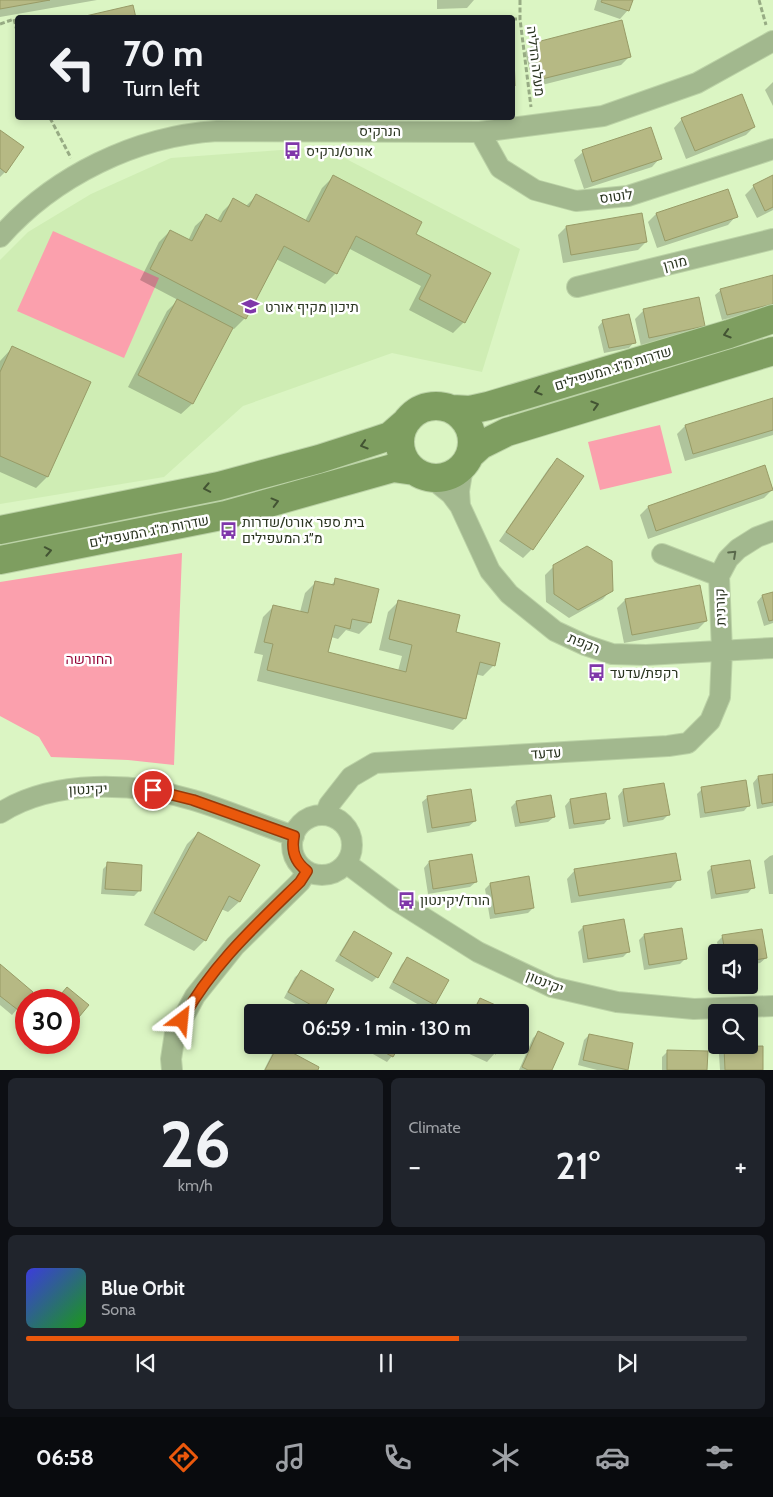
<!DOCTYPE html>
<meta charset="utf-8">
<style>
body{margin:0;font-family:Cabin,Heebo,sans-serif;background:#20242c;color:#f1f3f6;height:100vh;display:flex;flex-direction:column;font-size:19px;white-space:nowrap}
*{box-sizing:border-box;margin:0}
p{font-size:16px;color:#9ea1a6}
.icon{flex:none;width:28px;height:28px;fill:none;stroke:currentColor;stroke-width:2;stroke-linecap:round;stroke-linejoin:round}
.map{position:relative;height:1070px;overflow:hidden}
.sheet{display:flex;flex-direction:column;gap:8px;padding:8px;background:#0d0f14;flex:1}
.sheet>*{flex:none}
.top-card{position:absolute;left:15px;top:15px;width:500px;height:105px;border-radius:5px;box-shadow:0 2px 8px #0003;background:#171b24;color:#f1f3f6;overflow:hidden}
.buttons{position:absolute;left:708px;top:944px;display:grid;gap:10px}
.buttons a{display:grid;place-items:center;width:50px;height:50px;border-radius:5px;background:#171b24;box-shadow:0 2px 8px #0003;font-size:25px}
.speed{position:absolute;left:15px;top:989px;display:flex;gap:10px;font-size:25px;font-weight:700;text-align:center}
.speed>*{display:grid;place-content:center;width:65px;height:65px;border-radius:50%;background:#171b24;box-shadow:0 2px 8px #0003;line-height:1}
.speed .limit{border:8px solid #d22;background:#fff;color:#111}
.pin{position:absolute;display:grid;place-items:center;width:42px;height:42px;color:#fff;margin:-21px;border:2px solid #fff;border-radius:50%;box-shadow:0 1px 5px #0007}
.me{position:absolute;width:55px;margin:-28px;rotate:29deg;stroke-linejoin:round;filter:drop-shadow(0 0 4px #0008)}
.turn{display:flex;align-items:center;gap:18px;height:105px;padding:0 25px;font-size:22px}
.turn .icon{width:65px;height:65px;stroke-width:2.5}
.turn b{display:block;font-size:35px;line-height:42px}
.big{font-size:38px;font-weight:600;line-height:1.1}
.sheet .card{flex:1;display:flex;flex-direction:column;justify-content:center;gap:8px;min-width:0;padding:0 18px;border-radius:8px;background:#20242c}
.sheet .dial{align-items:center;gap:0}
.dial b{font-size:65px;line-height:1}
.song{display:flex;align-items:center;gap:15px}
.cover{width:60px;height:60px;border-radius:8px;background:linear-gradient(135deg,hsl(240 70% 55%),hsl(120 70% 35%))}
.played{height:5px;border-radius:2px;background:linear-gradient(90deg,#ea580c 60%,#363941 60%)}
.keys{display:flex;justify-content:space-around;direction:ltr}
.heat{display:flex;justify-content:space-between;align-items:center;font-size:28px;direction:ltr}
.sheet .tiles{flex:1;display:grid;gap:8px;grid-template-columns:1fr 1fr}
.card:last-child{grid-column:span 2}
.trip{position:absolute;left:244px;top:1004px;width:285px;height:50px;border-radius:5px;background:#171b24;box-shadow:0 2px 8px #0003;font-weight:600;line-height:50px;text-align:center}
.menu{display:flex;height:80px;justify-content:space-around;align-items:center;background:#090b0e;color:#9ea1a6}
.menu .icon{width:35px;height:35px}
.menu .selected{color:#ea580c}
.menu b{font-size:22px;color:#f1f3f6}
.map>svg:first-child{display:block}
.built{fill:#cfedb4}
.green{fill:#fba0ad}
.shadow{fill:#0003}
.building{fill:#b6b984;stroke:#989b67}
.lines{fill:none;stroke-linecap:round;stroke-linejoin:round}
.minor-casing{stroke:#bbd2a6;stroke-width:22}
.secondary-casing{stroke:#bbd2a6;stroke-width:30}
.path{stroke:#97ab84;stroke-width:3;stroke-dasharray:5 2.5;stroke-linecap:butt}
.minor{stroke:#a2b88e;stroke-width:20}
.secondary{stroke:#7e9e60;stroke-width:28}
.oneway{stroke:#435433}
.oneway2{stroke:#5a694c}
.route-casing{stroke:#983908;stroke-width:12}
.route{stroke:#ea580c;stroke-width:9}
.labels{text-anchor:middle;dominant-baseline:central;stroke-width:5;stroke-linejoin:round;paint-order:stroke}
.street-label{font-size:14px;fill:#2a3420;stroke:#fff}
.poi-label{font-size:14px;fill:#2a3420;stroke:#fff;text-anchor:start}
.park-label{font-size:14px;fill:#97083a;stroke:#fff}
</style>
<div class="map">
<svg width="773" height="1070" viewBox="0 0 773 1070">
<rect width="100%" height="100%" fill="#dbf5c3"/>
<path class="built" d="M323,147l197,102 -38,123 -90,-19 -149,53 -79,71 -164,27v-244l28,-28 63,-38 80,-36z"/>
<path class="green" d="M53,231l106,47 -35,80 -107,-47z
M660,425l12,48 -72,17 -12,-48z
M182,553l-8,212 -46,-5 -77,-3 -12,-20 -39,-21v-134z"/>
<path class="shadow" d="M0,0h97l-97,17z
M437,0h37l-7,8 -30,1z
M597,0h34l-3,10 -8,9 -26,-9z
M534,44l96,12 -9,9 -87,22 -9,-35z
M773,82v24l-8,-16z
M682,119l72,8 -8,8 -60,24 -12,-31z
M0,132l5,40 -5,5z
M583,152l77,6 -8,9 -68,22 -10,-29z
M333,177l82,58 49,87 -11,11 -44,-23 12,-24 -73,-38 -12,25 -11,11 -49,-25 -31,59 -11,11 -2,-1 -40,76 -11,10 -53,-27 39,-76 11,-11 -38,-20 19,-38 11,-11 18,10 7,-15 11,-10 11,5 6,-10 11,-11 12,6 10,-10 49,25 17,-33z
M773,177v33l-16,8 -12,-23 9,-9z
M656,214l80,2 -8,9 -71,23 -9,-26z
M566,227l80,15 -8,8 -75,13 -5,-28z
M773,277v30l-51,13 -7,-25 6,-5z
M644,310l60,16 -8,8 -55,12 -6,-27z
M603,321l31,21 -5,6 -25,5 -6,-26z
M12,348l77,34 -42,95 -11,11 -36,-16v-111z
M773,400v35l-88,26 -8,-27 8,-8z
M557,460l25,17 -50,72 -9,9 -24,-17 50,-73z
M764,467l8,23 -8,8 -116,41 -8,-24 8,-8z
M554,566l57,24 -8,9 -34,19 -23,-16 -1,-27z
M336,580l34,43 -11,11 -13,-4 -8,9 -7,-2 -4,16 71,18 4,-15 -23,-6 9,-38 11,-11 55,32 40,32 -11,11 -8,-2 -11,45 -11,11 -196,-49 6,-26 -9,-2 9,-36 11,-11 26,6 5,-19 11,-11 14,4z
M773,593v30l-9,3 -7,-24 5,-6z
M625,600l81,21 -8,8 -74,14 -7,-35z
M773,775v31l-16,3 -4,-26 5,-6z
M702,789l47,16 -5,6 -44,7 -3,-24z
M623,790l45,25 -5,5 -40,7 -5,-31z
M428,797l47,24 -6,5 -42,7 -5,-31z
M570,800l39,18 -5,6 -35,5 -4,-23z
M516,802l38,15 -6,5 -33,5 -4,-20z
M198,833l41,69 -11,10 -7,-3 -16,31 -11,11 -50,-26 43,-81z
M773,855v39h-4l-5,-33 6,-5z
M429,862l47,20 -6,5 -42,7 -4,-26z
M108,864l31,27 -5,5 -33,-2 2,-25z
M712,867l41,20 -5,6 -37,6 -4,-27z
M575,870l104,9 -8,9 -100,15 -4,-24z
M490,884l43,24 -5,5 -38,6 -5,-30z
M583,927l45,25 -5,5 -40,6 -5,-31z
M354,933l23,44 -5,5 -37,-21 14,-23z
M644,935l42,23 -6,6 -36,6 -5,-30z
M722,937l44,21 -6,5 -11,2v-13h-30l-2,-10z
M408,958l39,22 -13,25 -6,5 -39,-22 13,-24z
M0,966l32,26 -20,23 -12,-10z
M301,972l20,38 -3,2h-7l-27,-14 11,-21z
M480,1000l28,12h-38z
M538,1033l13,37h-32l14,-32z
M589,1035l37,35h-29l-19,-5 6,-25z
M357,1045h42l-7,11 -5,6z
M455,1045h44l-4,8 -8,9 -33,-15z
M279,1046l37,24h-52l9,-18z
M725,1049l37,21h-42l-1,-16z
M668,1051l38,19h-44v-13z"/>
<path class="building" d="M0,0h50l-50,9z
M602,0h31l-4,11 -28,-9z
M133,5l3,13h-59z
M622,20l9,37 -89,22 -9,-36z
M512,55h2l1,31h-3z
M742,94l13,33 -60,24 -14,-33z
M651,127l11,32 -70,23 -10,-32z
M0,130l24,17 -18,26 -6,-5z
M333,175l89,47 -6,12 75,39 -26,50 -46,-24 12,-24 -75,-39 -19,38 -53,-28 -38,73 -96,-50 20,-39 22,11 14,-27 15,8 12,-24 16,9 7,-13 53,28z
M773,175v32l-8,4 -12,-26z
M728,189l10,28 -73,24 -9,-28z
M642,213l5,29 -76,13 -5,-29z
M773,275v29l-46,11 -7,-26z
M699,297l6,29 -56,12 -6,-29z
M177,299l56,29 -40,76 -55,-29z
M629,314l7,29 -27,5 -7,-28z
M12,346l79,36 -43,95 -48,-21v-84z
M773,398v32l-80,24 -8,-29z
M557,458l27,18 -51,74 -27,-18z
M765,465l8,25 -117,41 -8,-25z
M587,546l25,15 1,30 -35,19 -24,-16 -1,-29z
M335,578l44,11 -8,34 -19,-4 -2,10 -15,-4 -7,27 78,20 6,-27 -23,-6 9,-39 62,15 -4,17 44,11 -5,23 -15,-4 -14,57 -199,-49 6,-26 -9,-2 9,-37 35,8 7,-32 19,4z
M700,585l7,36 -75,14 -7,-36z
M773,592v28l-4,1 -7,-26z
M773,774v28l-11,2 -4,-28z
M746,780l4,26 -45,7 -4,-26z
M664,783l6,32 -42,7 -5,-33z
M471,789l5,32 -44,7 -5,-32z
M606,793l4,26 -36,5 -4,-25z
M551,795l4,22 -35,6 -4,-22z
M198,832l62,33 -20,37 -11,-6 -23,45 -52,-28z
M676,853l5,27 -102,16 -5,-27z
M472,854l5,28 -44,7 -4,-28z
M750,860l5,28 -39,6 -5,-28z
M107,862l35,3 -1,26 -36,-2z
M529,876l5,32 -39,6 -5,-31z
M624,919l6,33 -42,7 -5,-33z
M682,928l5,31 -38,6 -5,-31z
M762,929l5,29 -18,3v-9h-24l-3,-17z
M354,931l38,22 -14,25 -38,-23z
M407,957l42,23 -14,25 -42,-23z
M0,964l33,28 -15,18 -18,-14z
M301,970l33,19 -12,22 -34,-19z
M67,987l22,18 -20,24v-29h-13z
M480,998l31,14h-38z
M538,1031l26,12 -12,27h-24l-6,-3z
M589,1034l44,9 -5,27 -45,-10z
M278,1045l41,22 -1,3h-53z
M371,1045h29l-7,12z
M476,1045h24l-4,9z
M763,1046v24h-38l-1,-23z
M667,1050l41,1 -1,19h-40z"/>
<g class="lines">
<defs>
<path id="minor" d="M480,132l20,36 35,22 41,11 52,-5 145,-47
M0,237c54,-61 136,-101 217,-106l263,1 123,-16 94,-33 76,-42
M577,287l196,-48
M431,478l20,16 9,12 30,65 19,23 46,37 30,14 27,9 34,1 127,-7
M460,506l-1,-15 4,-24
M662,554l57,22
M0,813c53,-34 134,-31 193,-13 34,10 67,25 101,36
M325,815l4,-10 22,-28 24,-14 293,-17 20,-3 22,-22 10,-24 2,-46 -3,-75 9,-17 10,-10 19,-12 16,-6
M292 845a30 30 0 1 1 60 0a30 30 0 1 1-60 0Z
M346,863l48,36 84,53 74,35 65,15 77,7 79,-3
M172,1070l-1,-11 4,-26 20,-37 40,-50 65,-64 7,-11"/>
<path id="secondary" d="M400 442a36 36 0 1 1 72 0a36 36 0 1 1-72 0Z
M452,409l18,1 18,-4 241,-72 44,-15
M470,455l11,-10 26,-13 266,-81
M0,530l219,-44 100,-27 56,-18 15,-5 16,-14
M0,560l226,-45 167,-47 21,3"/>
</defs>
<use href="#minor" class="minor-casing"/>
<use href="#secondary" class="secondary-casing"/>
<path class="path" d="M520,0v19l11,88
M759,0l7,25
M278,18h22
M512,19h8
M0,24l14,-5 4,16
M50,118l21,40"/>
<use href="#minor" class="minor"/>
<use href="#secondary" class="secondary"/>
</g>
<defs><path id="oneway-chevron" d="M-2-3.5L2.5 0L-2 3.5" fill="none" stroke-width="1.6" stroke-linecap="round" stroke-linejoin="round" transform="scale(1.25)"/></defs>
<g class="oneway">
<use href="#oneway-chevron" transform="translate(727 334) rotate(163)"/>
<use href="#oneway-chevron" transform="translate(538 391) rotate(163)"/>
<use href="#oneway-chevron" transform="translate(595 405) rotate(-17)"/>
<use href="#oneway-chevron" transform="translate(364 445) rotate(163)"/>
<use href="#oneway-chevron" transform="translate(207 488) rotate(169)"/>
<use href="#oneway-chevron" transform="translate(275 502) rotate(-15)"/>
<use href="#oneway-chevron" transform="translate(48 551) rotate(-11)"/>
</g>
<use class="oneway2" href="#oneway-chevron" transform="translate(733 554) rotate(-43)"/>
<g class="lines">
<defs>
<path id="route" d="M153,790l40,10 101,36c-3,15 1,26 13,35l-7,11c-44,43 -89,84 -118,138"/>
</defs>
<use href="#route" class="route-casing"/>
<use href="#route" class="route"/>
</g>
<defs>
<symbol id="bus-bare" viewBox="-9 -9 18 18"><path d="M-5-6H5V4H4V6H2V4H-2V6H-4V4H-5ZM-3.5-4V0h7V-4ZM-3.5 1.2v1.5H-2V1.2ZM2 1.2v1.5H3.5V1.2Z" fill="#7f37a9" stroke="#fff" stroke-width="2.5" paint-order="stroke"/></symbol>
<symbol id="school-bare" viewBox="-9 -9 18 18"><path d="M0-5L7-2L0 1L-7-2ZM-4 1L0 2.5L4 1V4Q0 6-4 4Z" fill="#7f37a9" stroke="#fff" stroke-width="2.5" paint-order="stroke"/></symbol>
</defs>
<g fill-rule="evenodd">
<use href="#bus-bare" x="280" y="138" width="25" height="25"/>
<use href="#school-bare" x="238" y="294" width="25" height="25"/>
<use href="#bus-bare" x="216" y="518" width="25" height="25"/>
<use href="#bus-bare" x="584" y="660" width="25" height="25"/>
<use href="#bus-bare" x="394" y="888" width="25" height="25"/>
</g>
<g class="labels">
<g class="street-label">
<text transform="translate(536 61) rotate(83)">מעלה הדליה</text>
<text x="380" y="131">הנרקיס</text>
<text transform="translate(616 196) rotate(-8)">לוטוס</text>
<text transform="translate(675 263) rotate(-14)">מורן</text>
<text transform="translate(613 368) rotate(-17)">שדרות מ"ג המעפילים</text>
<text transform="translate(149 531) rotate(-11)">שדרות מ"ג המעפילים</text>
<text transform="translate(720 607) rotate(-92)">קורנית</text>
<text transform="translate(584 643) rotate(22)">רקפת</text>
<text transform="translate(546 753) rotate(-3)">עדעד</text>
<text transform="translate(88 789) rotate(-2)">יקינטון</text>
<text transform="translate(545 982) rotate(22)">יקינטון</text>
</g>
<g class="poi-label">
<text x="306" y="151">אורט/נרקיס</text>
<text x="265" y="307">תיכון מקיף אורט</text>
<text x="242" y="522">בית ספר אורט/שדרות<tspan x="242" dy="16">מ״ג המעפילים</tspan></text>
<text x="610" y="673">רקפת/עדעד</text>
<text x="420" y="900">הורד/יקינטון</text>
</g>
<g class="park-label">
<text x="89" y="659">החורשה</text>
</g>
</g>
</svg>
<div class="buttons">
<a><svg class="icon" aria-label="sound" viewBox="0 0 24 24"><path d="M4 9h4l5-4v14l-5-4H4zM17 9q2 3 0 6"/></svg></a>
<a><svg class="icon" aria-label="search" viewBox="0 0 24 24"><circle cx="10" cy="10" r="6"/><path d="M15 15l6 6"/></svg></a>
</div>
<div class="speed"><div class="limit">30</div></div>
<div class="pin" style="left:153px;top:790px;background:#d93025"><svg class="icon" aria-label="arrive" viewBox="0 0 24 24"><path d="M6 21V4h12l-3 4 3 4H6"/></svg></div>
<svg class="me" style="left:182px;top:1020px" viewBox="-20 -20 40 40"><path d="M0-17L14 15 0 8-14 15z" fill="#ea580c" stroke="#fff" stroke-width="4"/></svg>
<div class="trip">06:59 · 1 min · 130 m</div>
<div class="top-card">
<div class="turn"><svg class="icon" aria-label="left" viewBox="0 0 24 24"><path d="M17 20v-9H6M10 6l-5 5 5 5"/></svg><div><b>70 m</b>Turn left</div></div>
</div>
</div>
<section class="sheet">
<div class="tiles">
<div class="card dial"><b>26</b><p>km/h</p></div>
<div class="card"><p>Climate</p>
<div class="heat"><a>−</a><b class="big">21°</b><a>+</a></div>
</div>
<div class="card">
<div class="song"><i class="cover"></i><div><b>Blue Orbit</b><p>Sona</p></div></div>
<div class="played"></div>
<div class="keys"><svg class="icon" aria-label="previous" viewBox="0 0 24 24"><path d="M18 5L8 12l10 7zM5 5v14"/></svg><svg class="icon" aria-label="pause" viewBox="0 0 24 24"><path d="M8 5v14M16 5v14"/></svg><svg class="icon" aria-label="next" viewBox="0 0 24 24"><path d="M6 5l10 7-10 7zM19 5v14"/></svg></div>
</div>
</div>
</section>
<nav class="menu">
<b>06:58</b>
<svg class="icon selected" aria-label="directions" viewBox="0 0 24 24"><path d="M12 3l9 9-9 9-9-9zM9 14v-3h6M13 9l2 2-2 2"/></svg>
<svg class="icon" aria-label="music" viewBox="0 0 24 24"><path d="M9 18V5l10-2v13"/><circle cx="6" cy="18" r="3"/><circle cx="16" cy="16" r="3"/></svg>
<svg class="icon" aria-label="phone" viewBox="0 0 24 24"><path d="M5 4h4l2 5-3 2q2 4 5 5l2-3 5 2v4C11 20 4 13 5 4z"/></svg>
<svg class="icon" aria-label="climate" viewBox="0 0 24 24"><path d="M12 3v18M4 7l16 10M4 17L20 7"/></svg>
<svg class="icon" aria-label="car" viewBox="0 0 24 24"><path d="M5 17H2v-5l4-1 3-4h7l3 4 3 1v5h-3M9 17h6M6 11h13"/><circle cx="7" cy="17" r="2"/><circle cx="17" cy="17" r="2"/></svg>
<svg class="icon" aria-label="filters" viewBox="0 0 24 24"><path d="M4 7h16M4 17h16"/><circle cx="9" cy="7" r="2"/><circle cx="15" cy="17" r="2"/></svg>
</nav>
